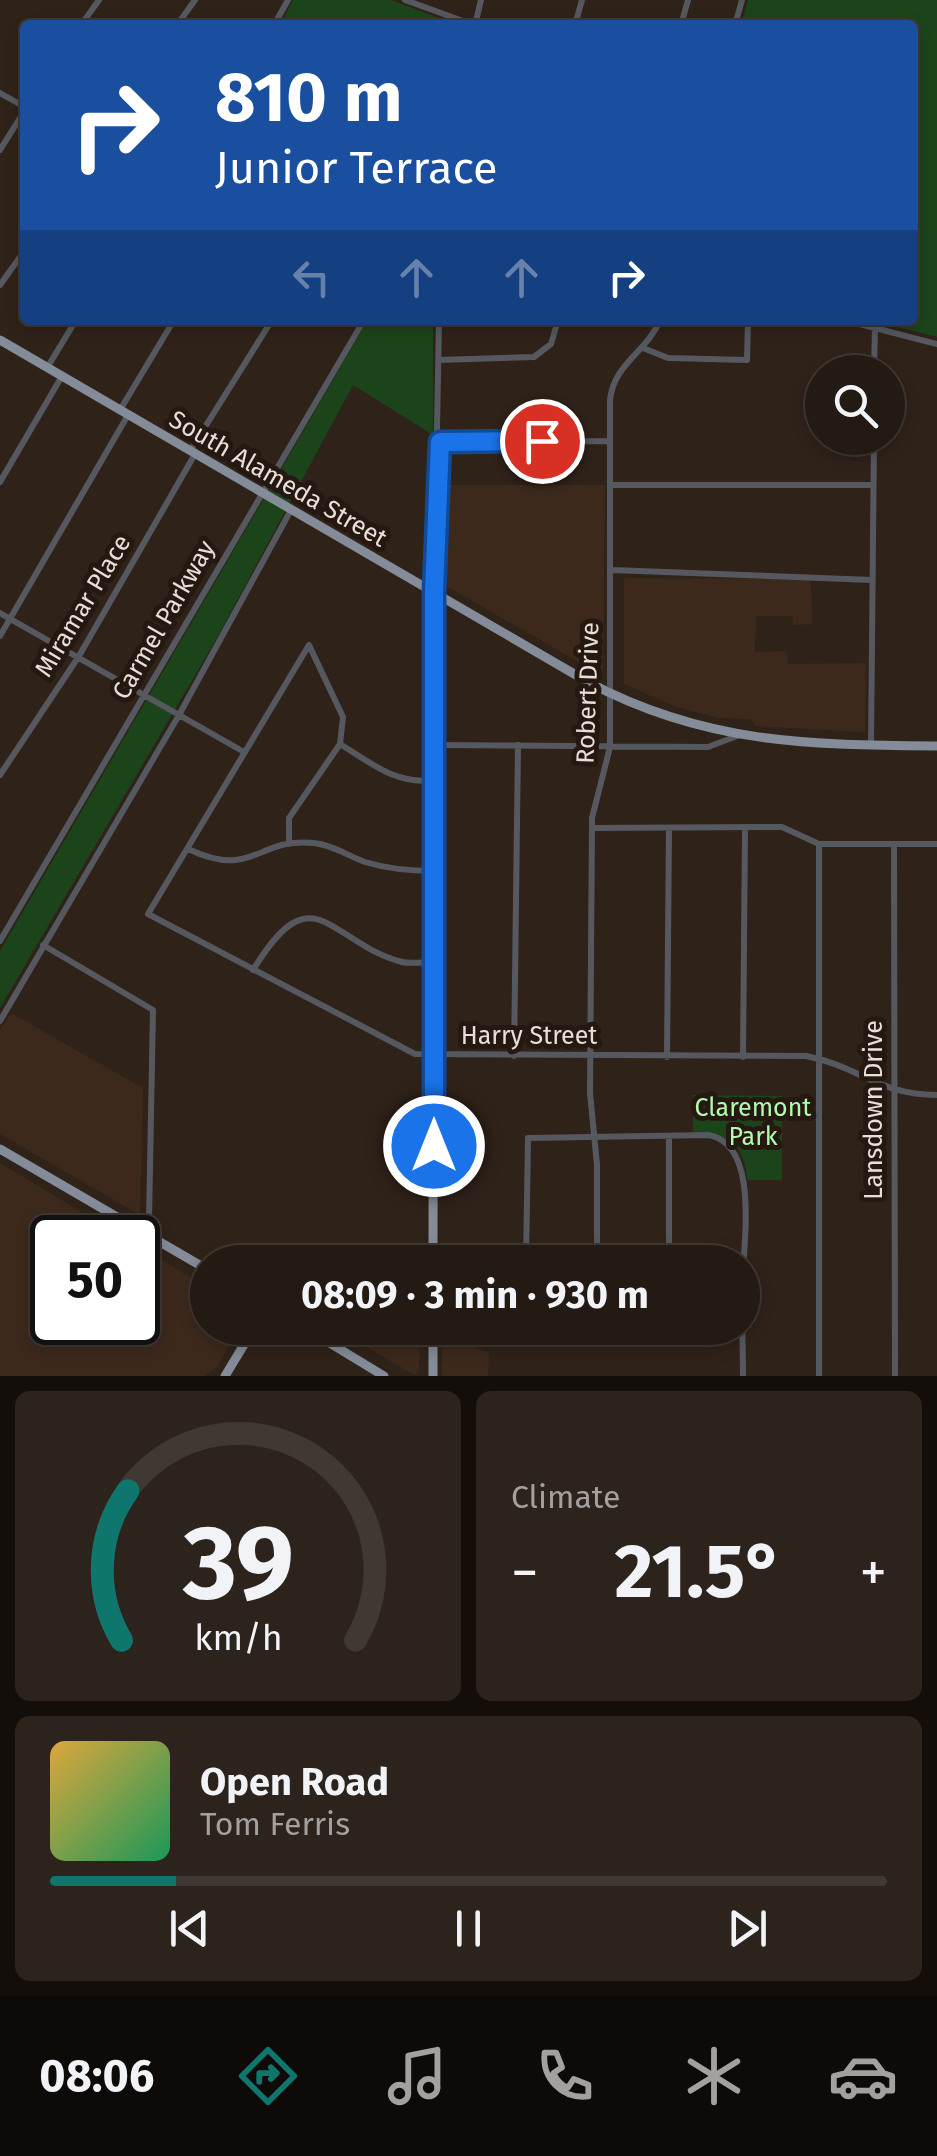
<!DOCTYPE html>
<meta charset="utf-8">
<style>
body{margin:0;font-family:"Fira Sans",sans-serif;background:#2b231c;color:#f1f3f6;height:100vh;display:flex;flex-direction:column;font-size:38px;white-space:nowrap}
*{box-sizing:border-box;margin:0}
p{font-size:32px;color:#a3a1a0}
.icon{flex:none;width:55px;height:55px;fill:none;stroke:currentColor;stroke-width:2;stroke-linecap:round;stroke-linejoin:round}
.map{position:relative;height:1376px;overflow:hidden}
.panel{display:flex;flex-direction:column;gap:15px;padding:15px;background:#130e0a;flex:1}
.panel>*{flex:none}
.guide{position:absolute;left:20px;top:20px;width:898px;height:305px;border-radius:10px;box-shadow:0 5px 15px #0003,0 0 0 2px #403833;background:#1a4fa0;color:#fff;overflow:hidden}
.tools{position:absolute;left:805px;top:355px;display:grid;gap:20px}
.tools a{display:grid;place-items:center;width:100px;height:100px;border-radius:50%;background:#231a13;box-shadow:0 5px 15px #0003,0 0 0 2px #403833;font-size:50px}
.speed{position:absolute;left:30px;top:1215px;display:flex;gap:20px;font-size:50px;font-weight:700;text-align:center}
.speed>*{display:grid;place-content:center;width:130px;height:130px;border-radius:50%;background:#231a13;box-shadow:0 5px 15px #0003,0 0 0 2px #403833;line-height:1}
.speed .limit{border:5px solid #111;border-radius:15px;background:#fff;color:#111}
.pin{position:absolute;display:grid;place-items:center;width:85px;height:85px;color:#fff;margin:-42px;border:5px solid #fff;border-radius:50%;box-shadow:0 2px 10px #0007}
.me{position:absolute;width:110px;margin:-55px;rotate:0deg;stroke-linejoin:round;filter:drop-shadow(0 0 8px #0008)}
.turn{display:flex;align-items:center;gap:35px;height:210px;padding:0 30px;font-size:45px}
.turn .icon{width:130px;height:130px;stroke-width:2.5}
.turn b{display:block;font-size:70px;line-height:85px}
.lanes{display:flex;align-items:center;height:95px;padding:0 30px;background:#0003;justify-content:center;gap:50px;direction:ltr}
.lanes .off{opacity:.35}
.big{font-size:75px;font-weight:700;line-height:1.1}
.panel .tile{flex:1;display:flex;flex-direction:column;justify-content:center;gap:15px;min-width:0;padding:0 35px;border-radius:15px;background:#2b231c}
.panel .dial{align-items:center;gap:0}
.dial svg{height:260px;overflow:visible;fill:none;stroke:#403833;stroke-width:7;stroke-linecap:round;text-anchor:middle}
.dial text{fill:#f1f3f6;stroke:none}
.song{display:flex;align-items:center;gap:30px}
.cover{width:120px;height:120px;border-radius:15px;background:linear-gradient(135deg,hsl(40 70% 55%),hsl(150 70% 35%))}
.played{height:10px;border-radius:5px;background:linear-gradient(90deg,#0f766e 15%,#403833 15%)}
.keys{display:flex;justify-content:space-around;direction:ltr}
.heat{display:flex;justify-content:space-between;align-items:center;font-size:55px;direction:ltr}
.panel .tiles{flex:1;display:grid;gap:15px;grid-template-columns:1fr 1fr}
.tile:last-child{grid-column:span 2}
.trip{position:absolute;left:190px;top:1245px;width:570px;height:100px;border-radius:50px;background:#231a13;box-shadow:0 5px 15px #0003,0 0 0 2px #403833;font-weight:700;line-height:100px;text-align:center}
.tab-bar{display:flex;height:160px;justify-content:space-around;align-items:center;background:#0e0a08;color:#a3a1a0}
.tab-bar .icon{width:70px;height:70px}
.tab-bar .active{color:#0f766e}
.tab-bar b{font-size:45px;color:#f1f3f6}
.map>svg:first-child{display:block}
.built{fill:#3c291c}
.green{fill:#1c441b}
.lines{fill:none;stroke-linecap:round;stroke-linejoin:round}
.minor{stroke:#55595f;stroke-width:6}
.major{stroke:#848c99;stroke-width:9}
.route-casing{stroke:#114b97;stroke-width:25}
.route{stroke:#1a73e8;stroke-width:18}
.labels{text-anchor:middle;dominant-baseline:central;stroke-width:10;stroke-linejoin:round;paint-order:stroke}
.street-label{font-size:25px;fill:#e8dfd9;stroke:#251810}
.park-label{font-size:25px;fill:#b1faac;stroke:#251810}
</style>
<div class="map">
<svg width="937" height="1376" viewBox="0 0 937 1376">
<rect width="100%" height="100%" fill="#2f2219"/>
<path class="built" d="M443,485h162l-2,184 -5,4 -152,-87z
M624,578l187,1 1,45 -19,1 -1,-9h-36l-1,36 32,-1 1,13 78,-1 -1,69 -110,-6 -4,-7 -33,-1 -41,-11 -53,-23z
M11,1013l132,75 -3,127 -140,-81v-104z
M0,1163l123,74 -71,1v84h86v-76l69,41 1,41h31l-22,39 -12,9h-205z
M356,1328h64l-1,44 -5,3 -59,-35z
M442,1338l47,14 -1,24h-46z"/>
<path class="green" d="M293,0h98l53,20 -1,5h-163z
M748,0h189v337l-67,-17h42v-295h-171z
M368,320h65v115l-80,-50 -135,251 -218,372v-57z
M693,1095l89,1v84h-35c-1,-34 -21,-49 -54,-48z"/>
<g class="lines">
<path class="minor" d="M405,0l69,25
M81,25l18,-25
M177,25l18,-25
M274,25l14,-25
M475,25l6,-25
M575,25l7,-25
M681,25l7,-25
M735,25l7,-25
M0,93l25,14
M0,150l25,-40
M0,285l25,-35
M844,320l93,24
M643,348l25,10 79,2 1,-40
M439,360l95,-3 17,-13 7,-24
M47,368l29,-48
M874,372l1,-45
M120,410l54,-90
M815,415l7,5
M440,442l170,-1
M190,451l82,-131
M0,482l62,-106
M610,485h263
M612,570l260,10
M434,592l5,-272
M0,613l244,139
M0,636l128,-221
M340,744l3,-27 -34,-72 -161,269 267,140 391,2c53,10 72,39 131,39
M340,744c31,19 56,41 93,36
M434,745l274,2 29,-11
M871,745l3,-307
M0,775l79,-119 116,-202
M592,828l190,-1 37,17h118
M289,844v-26l51,-74
M819,844v532
M894,845l1,531
M188,849c66,31 68,-12 126,-6 19,2 34,13 51,19 23,7 46,9 69,9
M0,941l364,-621
M43,945l110,65 -4,209 -6,13
M253,970c61,-100 75,-28 149,-8 9,2 22,0 32,0
M0,1021l179,-306 112,-205
M514,1056l4,-311
M667,1057l2,-229
M743,1057l2,-228
M526,1262l2,-124 180,-3c53,8 35,111 34,152
M597,1262v-97l-7,-72 2,-275 18,-71v-347c4,-37 37,-48 50,-80
M669,1262v-126
M742,1296l1,80"/>
<path class="major" d="M0,340l588,342c117,62 221,63 349,64
M0,1149l208,121
M433,1262l1,-670
M305,1328l79,48
M433,1328v48
M225,1376l29,-48"/>
</g>
<g class="lines">
<defs>
<path id="route" d="M434,1146v-554l6,-150 102,-1"/>
</defs>
<use href="#route" class="route-casing"/>
<use href="#route" class="route"/>
</g>
<g class="labels">
<g class="street-label">
<text transform="translate(278 479) rotate(30)">South Alameda Street</text>
<text transform="translate(83 606) rotate(-59)">Miramar Place</text>
<text transform="translate(164 620) rotate(-60)">Carmel Parkway</text>
<text transform="translate(588 693) rotate(-88)">Robert Drive</text>
<text x="529" y="1036">Harry Street</text>
<text transform="translate(874 1110) rotate(-90)">Lansdown Drive</text>
</g>
<g class="park-label">
<text x="753" y="1108">Claremont<tspan x="753" dy="29">Park</tspan></text>
</g>
</g>
</svg>
<div class="tools">
<a><svg class="icon" aria-label="search" viewBox="0 0 24 24"><circle cx="10" cy="10" r="6"/><path d="M15 15l6 6"/></svg></a>
</div>
<div class="speed"><div class="limit">50</div></div>
<div class="pin" style="left:542px;top:441px;background:#d93025"><svg class="icon" aria-label="arrive" viewBox="0 0 24 24"><path d="M6 21V4h12l-3 4 3 4H6"/></svg></div>
<svg class="me" style="left:434px;top:1146px" viewBox="-20 -20 40 40"><circle r="17" fill="#1a73e8" stroke="#fff" stroke-width="3"/><path d="M0-11L8 9 0 5-8 9z" fill="#fff"/></svg>
<div class="trip">08:09 · 3 min · 930 m</div>
<div class="guide">
<div class="turn"><svg class="icon" aria-label="right" viewBox="0 0 24 24"><path d="M7 20v-9h11M14 6l5 5-5 5"/></svg><div><b>810 m</b>Junior Terrace</div></div>
<div class="lanes"><svg class="icon off" aria-label="left" viewBox="0 0 24 24"><path d="M17 20v-9H6M10 6l-5 5 5 5"/></svg><svg class="icon off" aria-label="ahead" viewBox="0 0 24 24"><path d="M12 20V5M6 11l6-6 6 6"/></svg><svg class="icon off" aria-label="ahead" viewBox="0 0 24 24"><path d="M12 20V5M6 11l6-6 6 6"/></svg><svg class="icon" aria-label="right" viewBox="0 0 24 24"><path d="M7 20v-9h11M14 6l5 5-5 5"/></svg></div>
</div>
</div>
<section class="panel">
<div class="tiles">
<div class="tile dial"><svg viewBox="0 0 100 80">
<path d="M14 69A42 42 0 1 1 86 69"/>
<path d="M14 69A42 42 0 0 1 16 23" stroke="#0f766e"/>
<text x="50" y="56" font-size="32" font-weight="700">39</text>
<text x="50" y="72" font-size="11">km/h</text>
</svg></div>
<div class="tile"><p>Climate</p>
<div class="heat"><a>−</a><b class="big">21.5°</b><a>+</a></div>
</div>
<div class="tile">
<div class="song"><i class="cover"></i><div><b>Open Road</b><p>Tom Ferris</p></div></div>
<div class="played"></div>
<div class="keys"><svg class="icon" aria-label="previous" viewBox="0 0 24 24"><path d="M18 5L8 12l10 7zM5 5v14"/></svg><svg class="icon" aria-label="pause" viewBox="0 0 24 24"><path d="M8 5v14M16 5v14"/></svg><svg class="icon" aria-label="next" viewBox="0 0 24 24"><path d="M6 5l10 7-10 7zM19 5v14"/></svg></div>
</div>
</div>
</section>
<nav class="tab-bar">
<b>08:06</b>
<svg class="icon active" aria-label="directions" viewBox="0 0 24 24"><path d="M12 3l9 9-9 9-9-9zM9 14v-3h6M13 9l2 2-2 2"/></svg>
<svg class="icon" aria-label="music" viewBox="0 0 24 24"><path d="M9 18V5l10-2v13"/><circle cx="6" cy="18" r="3"/><circle cx="16" cy="16" r="3"/></svg>
<svg class="icon" aria-label="phone" viewBox="0 0 24 24"><path d="M5 4h4l2 5-3 2q2 4 5 5l2-3 5 2v4C11 20 4 13 5 4z"/></svg>
<svg class="icon" aria-label="climate" viewBox="0 0 24 24"><path d="M12 3v18M4 7l16 10M4 17L20 7"/></svg>
<svg class="icon" aria-label="car" viewBox="0 0 24 24"><path d="M5 17H2v-5l4-1 3-4h7l3 4 3 1v5h-3M9 17h6M6 11h13"/><circle cx="7" cy="17" r="2"/><circle cx="17" cy="17" r="2"/></svg>
</nav>
